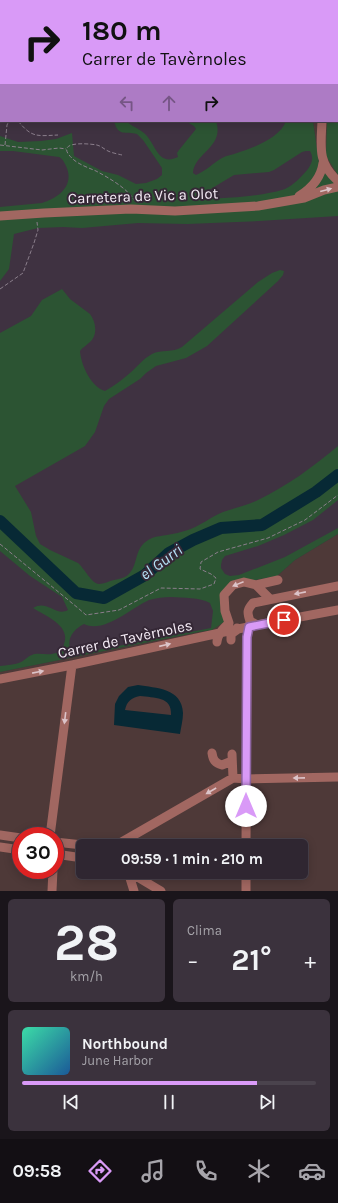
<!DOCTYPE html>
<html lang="es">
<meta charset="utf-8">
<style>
body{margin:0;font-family:Karla,sans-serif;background:#3b323d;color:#f1f3f6;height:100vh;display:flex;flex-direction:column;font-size:15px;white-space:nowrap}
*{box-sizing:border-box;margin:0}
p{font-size:13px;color:#a7a5ab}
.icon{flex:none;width:22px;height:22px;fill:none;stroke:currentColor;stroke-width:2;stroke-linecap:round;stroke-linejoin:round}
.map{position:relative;height:891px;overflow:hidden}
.panel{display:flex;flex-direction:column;gap:8px;padding:8px;background:#1a151b;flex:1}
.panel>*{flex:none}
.banner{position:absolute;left:0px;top:0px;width:338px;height:122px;box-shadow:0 2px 10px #0003,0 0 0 1px #4a434d;background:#d99af7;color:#111;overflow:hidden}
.speed{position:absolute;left:12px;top:827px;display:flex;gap:8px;font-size:20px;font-weight:700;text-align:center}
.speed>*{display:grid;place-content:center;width:52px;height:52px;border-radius:50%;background:#2f2631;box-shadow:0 2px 10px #0003,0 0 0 1px #4a434d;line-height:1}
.speed .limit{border:6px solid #d22;background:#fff;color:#111}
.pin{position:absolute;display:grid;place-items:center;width:34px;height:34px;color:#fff;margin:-17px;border:2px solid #fff;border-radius:50%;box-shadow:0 1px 4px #0007}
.me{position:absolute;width:44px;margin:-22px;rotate:0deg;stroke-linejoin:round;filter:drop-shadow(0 0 3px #0008)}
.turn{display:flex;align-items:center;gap:14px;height:84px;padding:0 16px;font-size:18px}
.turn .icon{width:52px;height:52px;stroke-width:2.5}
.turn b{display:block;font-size:28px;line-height:34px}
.lanes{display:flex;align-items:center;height:38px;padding:0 16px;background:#0003;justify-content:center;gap:20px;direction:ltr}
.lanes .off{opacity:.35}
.big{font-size:30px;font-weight:700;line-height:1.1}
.panel .widget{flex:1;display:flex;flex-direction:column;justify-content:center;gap:6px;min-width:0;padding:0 14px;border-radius:6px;background:#3b323d}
.panel .dial{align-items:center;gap:0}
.dial b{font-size:52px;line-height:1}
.song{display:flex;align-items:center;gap:12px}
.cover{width:48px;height:48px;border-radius:6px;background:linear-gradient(135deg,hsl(160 70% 55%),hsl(210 70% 35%))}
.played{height:4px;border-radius:2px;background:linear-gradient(90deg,#d99af7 80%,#4a434d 80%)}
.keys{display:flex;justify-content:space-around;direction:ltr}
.heat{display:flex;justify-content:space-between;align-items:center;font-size:22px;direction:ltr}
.panel .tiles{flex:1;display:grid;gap:8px;grid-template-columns:1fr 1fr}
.widget:last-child{grid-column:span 2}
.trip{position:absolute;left:76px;top:839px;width:232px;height:40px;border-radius:6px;background:#2f2631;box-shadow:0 2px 10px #0003,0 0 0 1px #4a434d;font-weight:700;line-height:40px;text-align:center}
.tabs{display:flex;height:64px;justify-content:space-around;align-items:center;background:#130f14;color:#a7a5ab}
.tabs .icon{width:28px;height:28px}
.tabs .current{color:#d99af7}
.tabs b{font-size:18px;color:#f1f3f6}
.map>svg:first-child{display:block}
.industrial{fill:#4e3938;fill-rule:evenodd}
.green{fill:#2c5433;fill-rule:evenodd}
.water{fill:#072935;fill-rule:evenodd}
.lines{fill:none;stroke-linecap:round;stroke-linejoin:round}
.river{stroke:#072935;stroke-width:12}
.path{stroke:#8a7e8b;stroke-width:1;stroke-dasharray:4 2;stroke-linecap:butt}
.minor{stroke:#a16761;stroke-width:9}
.oneway{fill:#dcc4c9}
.route-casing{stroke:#8d64a1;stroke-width:10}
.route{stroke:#d99af7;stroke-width:7}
.labels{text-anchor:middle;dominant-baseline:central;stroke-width:4;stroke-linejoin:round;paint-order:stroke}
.street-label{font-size:15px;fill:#f5ecf6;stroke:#352836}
.water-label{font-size:16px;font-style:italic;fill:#b4e2f7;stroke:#352836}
</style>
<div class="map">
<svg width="338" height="891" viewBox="0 0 338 891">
<rect width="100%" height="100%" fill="#3f3241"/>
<path class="industrial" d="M0,0h338v185l-19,-22 -6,-42h24v-120h-336v88l-1,1z
M338,534v357h-338v-219l199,-40 13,-2 16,-45 49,-9 18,-16zM21,836h34v34h-34zM83,846h218v26h-218z"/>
<path class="green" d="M338,92v83l-12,-19 1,-35h10v-28z
M114,121h12c5,5 12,7 18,12 12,10 13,34 34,24l-1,-4 2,-3 17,-21 -2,-3 -9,-5h31c9,26 -22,32 -23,52l3,2c10,-4 17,-12 26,-17 5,-3 10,-3 15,-5 16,-5 43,-15 49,-32h27l6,42 19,22v31l-79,5 -72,3 -49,-1 -56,5 -19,-1 -25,1 -24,6 -5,35 -9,12v-74l42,-4c17,-5 33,-18 24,-37 -2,-4 -3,-7 -7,-9l-46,-6h-13v-15l18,6 23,-1 15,-2 16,-6 2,23 28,15 16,4 18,9 10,-1 11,-4 5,-4v-7l-19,-28 -6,-6c-12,-3 -19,3 -23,-13zM306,151h4c4,7 2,12 -2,18 -7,8 -13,15 -23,20 -12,5 -66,12 -77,8l-1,-4 2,-3 25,-15 35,-3 5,-2 28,-18z
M280,270l4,1 -1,4 -5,6 -71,65 -21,12 -30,8 -10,7 -6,6 -31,20 -5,7 -9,26 -10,14 -70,40 16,26 5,24 4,8 10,6 28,13c6,5 14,21 21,21 5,0 10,-3 15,-4 5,-1 10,-2 14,-5 12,-11 4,-28 24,-37 5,-2 10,-2 15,-3 7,-1 14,-3 21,-5 12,-4 23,-13 35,-18 11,-4 23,-6 35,-12 29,-14 55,-33 80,-54v54l-25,20 -29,15 -26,11 -33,10 -3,4 -1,5v3l4,6 5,2 9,-1 46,-18 53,-29v6l-43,26 -18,16 -22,4 -14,-1 -21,29 4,14 -12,8 -13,2 -199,40v-6c7,-1 15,-1 21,-4 4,-2 7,-6 11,-7 6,-3 15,1 24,-2 4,-2 7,-4 8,-9 7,-19 -19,-28 -31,-36 14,-9 23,9 35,2l-6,-13 -32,-21 -30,-25v-218l31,-17 11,-16 20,-11 8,10 20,15c6,8 8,21 0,28 -3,3 -7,5 -10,9 1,14 11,36 25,40 9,-5 17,-11 25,-18 8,-7 13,-14 22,-19 9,-5 21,-1 30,-7l76,-65 14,-9zM171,597c13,1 28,0 39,6l3,8 -2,17 -134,26 -4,-1c-9,-11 0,-24 11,-29 20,10 47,-16 65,-24 7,-2 15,-3 22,-3z"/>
<path class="water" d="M138,685c18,3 44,3 45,28 0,7 -2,14 -3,21l-66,-9 1,-21 4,-8 9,-9zM140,696c14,2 32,0 31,19l-46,-5c2,-9 6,-12 15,-14z"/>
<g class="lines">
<path class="river" d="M0,521l76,72 28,5 41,-23 24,-22 24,-13 28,-12 41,-3 54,-33 22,-17"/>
<path class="path" d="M18,121c14,17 19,15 40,14
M0,145l42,5 17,-2 7,1
M5,145l2,-20 2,-4
M122,155c-4,-1 -10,-2 -14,-4 -4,-2 -7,-5 -11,-6 -12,-2 -45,-4 -23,15 6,5 15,8 22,11 13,7 31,17 39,30
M0,289l23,-16 11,-30 4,-13 -1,-8
M0,544l78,64 8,7 33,-5 42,-22 39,1 14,-5 2,-6 -5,-4 -11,-5 1,-7 17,-10 50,-14 37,-18 33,-25"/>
<path class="minor" d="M260,0l1,1
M0,10h1
M0,28l1,1
M337,77l1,1
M337,86l1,-1
M322,121c-1,25 -5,42 16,60
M299,196c13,-8 22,-18 24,-33
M0,216l44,-3 87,-4 44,2 83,-5 46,-8 20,-8 14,-3
M256,585l22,-5
M338,586l-85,17c-6,7 -6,9 -3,18l7,4 81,-15
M231,640v-6l7,-5 -1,-1
M217,642c0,-8 7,-14 12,-19l-4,-12 -1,-16 9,-10 11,-3 12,3 14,14
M0,679l72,-14 185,-40
M212,753c1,7 3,10 10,12l10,-4
M232,754l1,24
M0,835l21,3
M50,836l22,-171
M55,842l37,4
M112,846l8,-3 113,-65 13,1 92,-2
M246,846l1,-209 3,-15
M0,847l21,3
M55,854l28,4
M128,872l6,19
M129,872l32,19
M52,891l1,-21
M246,891v-19"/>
</g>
<defs><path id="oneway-solid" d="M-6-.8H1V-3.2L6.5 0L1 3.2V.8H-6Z"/></defs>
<g class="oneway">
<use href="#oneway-solid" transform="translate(326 190) rotate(-15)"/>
<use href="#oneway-solid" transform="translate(238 584) rotate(158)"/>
<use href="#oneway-solid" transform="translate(300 593) rotate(169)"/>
<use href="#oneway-solid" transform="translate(165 645) rotate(-13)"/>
<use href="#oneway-solid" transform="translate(38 672) rotate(-11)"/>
<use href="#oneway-solid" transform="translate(65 718) rotate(97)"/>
<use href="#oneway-solid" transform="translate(299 778) rotate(179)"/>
<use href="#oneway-solid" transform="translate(211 791) rotate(150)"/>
</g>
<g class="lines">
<defs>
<path id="route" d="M246,806l1,-169 2,-10 35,-7"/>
</defs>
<use href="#route" class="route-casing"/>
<use href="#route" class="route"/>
</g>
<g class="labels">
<g class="street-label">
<text transform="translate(143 196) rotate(-2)">Carretera de Vic a Olot</text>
<text transform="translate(125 639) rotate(-12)">Carrer de Tavèrnoles</text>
</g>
<g class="water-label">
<text transform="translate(161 562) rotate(-36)">el Gurri</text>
</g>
</g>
</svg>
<div class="speed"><div class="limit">30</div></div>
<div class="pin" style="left:284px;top:620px;background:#d93025"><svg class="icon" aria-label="arrive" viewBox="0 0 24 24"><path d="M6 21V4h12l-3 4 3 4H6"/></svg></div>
<svg class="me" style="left:246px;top:806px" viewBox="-20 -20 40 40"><circle r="19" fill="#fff"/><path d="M0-13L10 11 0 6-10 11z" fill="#d99af7"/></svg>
<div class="trip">09:59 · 1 min · 210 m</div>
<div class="banner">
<div class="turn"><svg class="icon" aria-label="right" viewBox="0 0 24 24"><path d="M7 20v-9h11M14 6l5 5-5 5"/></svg><div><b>180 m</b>Carrer de Tavèrnoles</div></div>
<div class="lanes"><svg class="icon off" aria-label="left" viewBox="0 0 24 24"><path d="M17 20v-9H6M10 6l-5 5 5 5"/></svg><svg class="icon off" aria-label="ahead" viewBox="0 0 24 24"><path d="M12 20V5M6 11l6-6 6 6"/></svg><svg class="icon" aria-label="right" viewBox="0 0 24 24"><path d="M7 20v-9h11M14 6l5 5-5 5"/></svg></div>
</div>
</div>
<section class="panel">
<div class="tiles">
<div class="widget dial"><b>28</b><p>km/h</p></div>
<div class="widget"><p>Clima</p>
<div class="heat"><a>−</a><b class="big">21°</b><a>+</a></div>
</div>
<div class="widget">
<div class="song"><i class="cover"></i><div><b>Northbound</b><p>June Harbor</p></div></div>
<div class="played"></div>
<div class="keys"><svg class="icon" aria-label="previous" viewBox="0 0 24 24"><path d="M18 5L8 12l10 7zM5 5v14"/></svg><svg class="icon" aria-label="pause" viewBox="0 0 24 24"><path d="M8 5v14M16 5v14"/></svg><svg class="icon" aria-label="next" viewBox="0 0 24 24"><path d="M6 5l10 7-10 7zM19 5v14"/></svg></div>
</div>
</div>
</section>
<nav class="tabs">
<b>09:58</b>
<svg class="icon current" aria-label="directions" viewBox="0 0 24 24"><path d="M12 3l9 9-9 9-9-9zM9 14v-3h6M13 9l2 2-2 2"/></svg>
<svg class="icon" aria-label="music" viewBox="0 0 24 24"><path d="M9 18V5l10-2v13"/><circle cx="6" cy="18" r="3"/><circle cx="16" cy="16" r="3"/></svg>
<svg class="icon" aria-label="phone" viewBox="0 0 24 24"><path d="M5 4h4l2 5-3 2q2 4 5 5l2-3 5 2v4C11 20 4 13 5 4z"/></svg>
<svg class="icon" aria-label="climate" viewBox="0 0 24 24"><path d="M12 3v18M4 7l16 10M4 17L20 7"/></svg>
<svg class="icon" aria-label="car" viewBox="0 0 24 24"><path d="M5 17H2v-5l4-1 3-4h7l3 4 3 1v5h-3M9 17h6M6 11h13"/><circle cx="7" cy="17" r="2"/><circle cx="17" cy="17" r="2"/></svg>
</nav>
